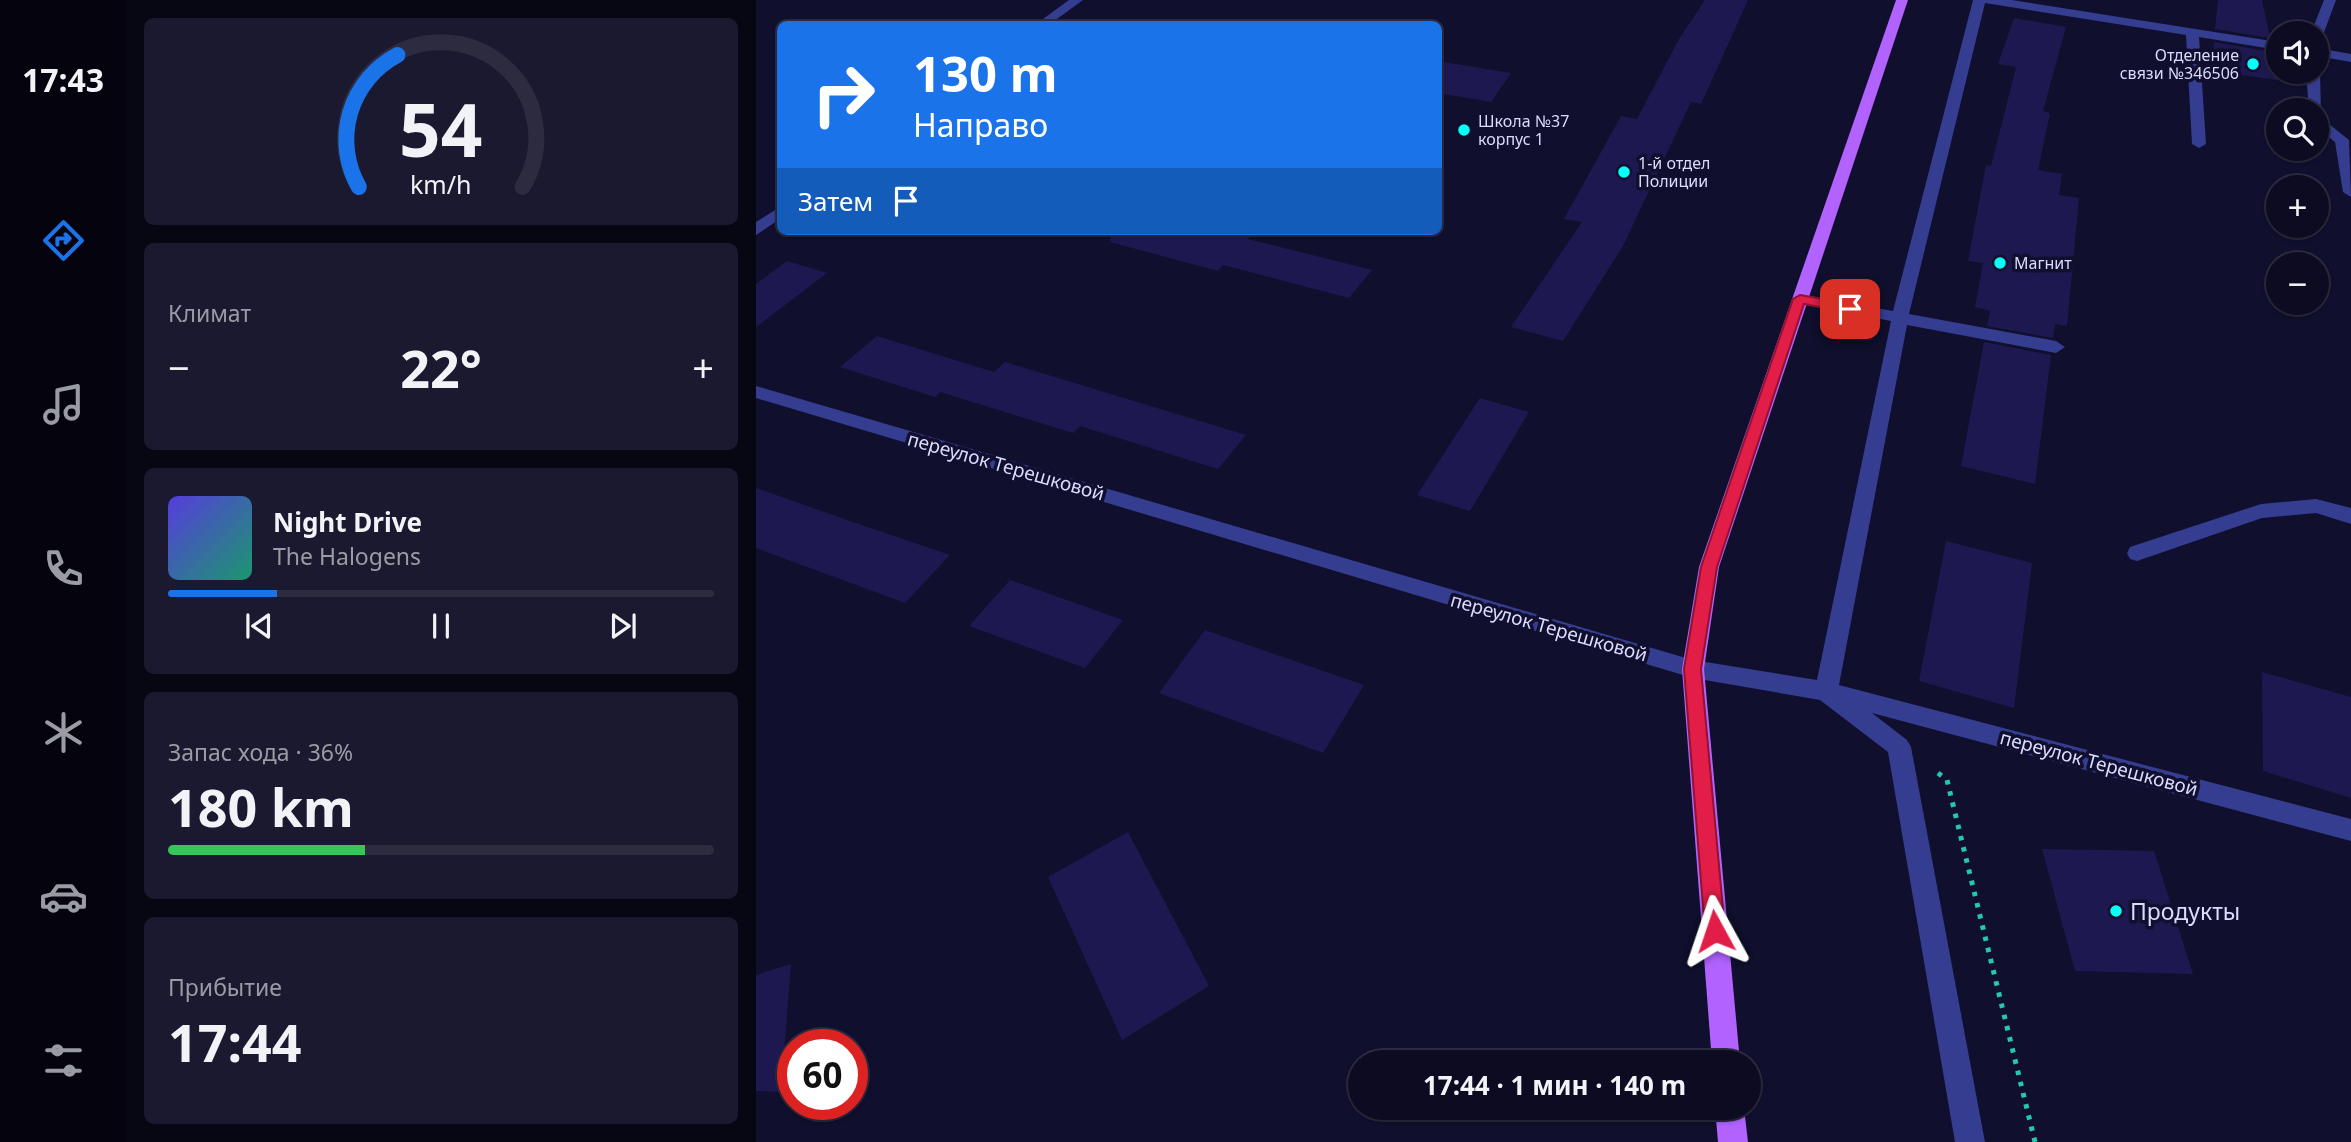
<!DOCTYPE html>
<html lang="ru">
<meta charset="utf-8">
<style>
body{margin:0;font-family:"Noto Sans",sans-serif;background:#1a192f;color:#f1f3f6;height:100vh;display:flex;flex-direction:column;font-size:26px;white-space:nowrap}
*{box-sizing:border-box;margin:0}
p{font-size:23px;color:#9a9ba5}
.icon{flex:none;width:38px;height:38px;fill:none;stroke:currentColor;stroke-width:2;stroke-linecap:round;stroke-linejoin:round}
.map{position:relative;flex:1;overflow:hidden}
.side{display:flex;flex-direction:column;gap:18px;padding:18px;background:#070613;width:630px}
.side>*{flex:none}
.banner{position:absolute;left:21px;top:21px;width:665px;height:214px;border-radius:10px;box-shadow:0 2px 5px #0004,0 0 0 2px #2c2b40;background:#1a73e8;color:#fff;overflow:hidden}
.fabs{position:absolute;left:1510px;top:21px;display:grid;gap:14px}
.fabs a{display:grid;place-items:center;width:63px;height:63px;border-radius:50%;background:#0c0b22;box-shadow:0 2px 5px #0004,0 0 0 2px #2c2b40;font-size:35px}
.speed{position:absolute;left:21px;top:1029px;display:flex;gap:14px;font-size:35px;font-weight:700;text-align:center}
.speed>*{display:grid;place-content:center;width:91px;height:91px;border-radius:50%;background:#0c0b22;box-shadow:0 2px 5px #0004,0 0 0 2px #2c2b40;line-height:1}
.speed .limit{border:10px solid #d22;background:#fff;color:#111}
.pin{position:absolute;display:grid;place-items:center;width:60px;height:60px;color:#fff;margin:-30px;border-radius:14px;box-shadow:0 4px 10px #0006}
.me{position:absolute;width:77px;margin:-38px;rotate:355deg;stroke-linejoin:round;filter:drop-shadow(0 0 5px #0008)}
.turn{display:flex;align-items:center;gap:24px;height:147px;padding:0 21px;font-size:32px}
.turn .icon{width:91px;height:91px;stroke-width:2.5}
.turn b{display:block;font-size:49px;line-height:60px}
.then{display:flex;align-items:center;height:66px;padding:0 21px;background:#0003;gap:14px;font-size:26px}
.big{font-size:52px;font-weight:700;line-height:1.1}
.side .widget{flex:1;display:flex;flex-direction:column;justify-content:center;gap:10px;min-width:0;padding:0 24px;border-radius:10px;background:#1a192f}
.side .dial{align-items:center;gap:0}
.dial svg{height:182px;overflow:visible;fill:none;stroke:#2c2b40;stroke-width:7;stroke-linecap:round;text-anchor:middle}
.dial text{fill:#f1f3f6;stroke:none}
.song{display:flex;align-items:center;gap:21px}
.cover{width:84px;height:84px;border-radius:10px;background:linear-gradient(135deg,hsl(250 70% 55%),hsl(160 70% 35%))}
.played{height:7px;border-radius:4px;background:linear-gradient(90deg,#1a73e8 20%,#2c2b40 20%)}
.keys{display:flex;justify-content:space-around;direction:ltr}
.heat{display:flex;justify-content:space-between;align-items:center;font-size:38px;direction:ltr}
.charge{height:10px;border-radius:5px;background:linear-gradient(90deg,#34c759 36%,#2c2b40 0)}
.trip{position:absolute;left:592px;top:1050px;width:413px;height:70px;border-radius:35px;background:#0c0b22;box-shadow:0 2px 5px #0004,0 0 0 2px #2c2b40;font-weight:700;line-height:70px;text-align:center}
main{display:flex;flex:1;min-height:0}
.tabs{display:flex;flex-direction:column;width:126px;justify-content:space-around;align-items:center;background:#05040e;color:#9a9ba5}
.tabs .icon{width:49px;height:49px}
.tabs .active{color:#1a73e8}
.tabs b{font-size:32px;color:#f1f3f6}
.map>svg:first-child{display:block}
.building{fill:#1d1950}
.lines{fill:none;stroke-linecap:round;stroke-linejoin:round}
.path{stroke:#24c9ab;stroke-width:5;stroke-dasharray:4.5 7;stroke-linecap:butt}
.minor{fill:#353d90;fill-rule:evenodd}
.major{fill:#b162ff;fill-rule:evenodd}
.route{fill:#e11d48;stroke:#92132f;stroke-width:2}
.poi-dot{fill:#07fffa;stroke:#100f2d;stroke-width:2.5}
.labels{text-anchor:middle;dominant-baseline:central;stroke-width:7;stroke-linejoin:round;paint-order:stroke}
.far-poi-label{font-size:16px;fill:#dbdbff;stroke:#100f2d;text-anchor:start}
.street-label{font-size:19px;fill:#dbdbff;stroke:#100f2d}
.near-poi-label{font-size:23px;fill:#dbdbff;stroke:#100f2d;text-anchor:start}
</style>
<main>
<nav class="tabs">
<b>17:43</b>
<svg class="icon active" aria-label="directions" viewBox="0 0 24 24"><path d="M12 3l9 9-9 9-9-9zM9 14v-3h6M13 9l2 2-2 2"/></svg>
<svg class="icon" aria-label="music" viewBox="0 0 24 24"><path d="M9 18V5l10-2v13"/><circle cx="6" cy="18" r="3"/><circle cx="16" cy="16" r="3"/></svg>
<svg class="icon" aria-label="phone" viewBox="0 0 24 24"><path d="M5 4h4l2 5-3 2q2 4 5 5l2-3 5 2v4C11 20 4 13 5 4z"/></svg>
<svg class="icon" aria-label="climate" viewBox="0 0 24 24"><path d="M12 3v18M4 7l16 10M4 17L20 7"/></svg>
<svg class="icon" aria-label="car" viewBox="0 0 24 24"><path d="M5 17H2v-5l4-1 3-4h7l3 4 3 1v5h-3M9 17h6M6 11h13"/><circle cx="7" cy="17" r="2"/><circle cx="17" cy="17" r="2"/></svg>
<svg class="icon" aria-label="filters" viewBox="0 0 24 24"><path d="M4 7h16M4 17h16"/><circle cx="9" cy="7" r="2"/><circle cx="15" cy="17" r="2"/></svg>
</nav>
<section class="side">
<div class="widget dial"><svg viewBox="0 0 100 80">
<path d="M14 69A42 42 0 1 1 86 69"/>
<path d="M14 69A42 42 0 0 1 31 11" stroke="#1a73e8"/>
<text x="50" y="56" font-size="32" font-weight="700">54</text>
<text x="50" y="72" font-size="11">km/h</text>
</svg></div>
<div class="widget"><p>Климат</p>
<div class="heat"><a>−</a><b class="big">22°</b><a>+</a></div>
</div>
<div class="widget">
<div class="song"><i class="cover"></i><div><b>Night Drive</b><p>The Halogens</p></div></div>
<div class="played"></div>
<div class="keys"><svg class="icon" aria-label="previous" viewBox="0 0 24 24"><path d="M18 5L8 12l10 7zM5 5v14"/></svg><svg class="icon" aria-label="pause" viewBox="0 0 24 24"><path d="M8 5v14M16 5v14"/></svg><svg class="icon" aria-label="next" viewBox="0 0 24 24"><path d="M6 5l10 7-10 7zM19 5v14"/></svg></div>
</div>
<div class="widget"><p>Запас хода · 36%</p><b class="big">180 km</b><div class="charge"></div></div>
<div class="widget"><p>Прибытие</p><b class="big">17:44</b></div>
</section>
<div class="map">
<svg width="1595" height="1142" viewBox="0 0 1595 1142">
<rect width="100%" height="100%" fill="#100f2d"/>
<path class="building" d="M949,0h43l-47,104 -10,-2 -68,144 -60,95 -52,-14 71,-105 -18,-3 57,-103 16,3 42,-80z
M1462,0h44l8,38 -55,-9z
M1258,18l52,9 -23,84 7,2 -12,57 24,4 -3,21 20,3 -12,128 -12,-2 -2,14 -66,-12 3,-15 -15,-4 8,-44 -15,-2 18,-96 5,1 25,-99 -18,-3z
M1458,42l58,10 6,28 -67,-9z
M682,61l73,12 -20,29 -53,-9z
M355,231h145l-8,8 124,31 -23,28 -126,-33 -5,6 -108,-29z
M31,261l40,12 -71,54v-43z
M121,336l117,36 11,-10 241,73 -28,34 -138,-43 -7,7 -133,-41 -5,5 -95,-30z
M1228,342l67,13 -16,129 -74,-18z
M724,398l49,14 -59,99 -53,-16z
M0,488l97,34 97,33 -45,48 -149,-55z
M1190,541l86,22 -18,145 -95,-27z
M254,580l113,40 -38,48 -116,-42z
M449,630l159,55 -41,68 -164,-60z
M1506,672l89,25v101l-88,-27z
M372,832l81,154 -87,54 -74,-163z
M1286,849l112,2 39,123 -118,-3z
M35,964l-10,128 -25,-1v-116z"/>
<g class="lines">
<path class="path" d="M1182,773l9,7 88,362"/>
<path class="minor" d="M313,0h14l-33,24h-14z
M1217,0h39l266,42v8l-79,-13 7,107 -7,4 -7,-4 -6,-109 -201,-32 -76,311 147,27 9,6 -9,6 -149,-28 -68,360 512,134v22l-479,-128 35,27 4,7 74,395h-30l-67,-390 -68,-52 -127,-22 -937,-280v-12l937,274 124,20 74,-359 -91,-17 -8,-5 8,-5 93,17z
M1568,0h12l-13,35 -6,4v-6h-6z
M1561,48l34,6v8l-34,-6z
M1561,69l3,3 1,41 3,7 25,20 2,57 -8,-5 -8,-50 -18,-14v-18h-8l-3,-38h11z
M24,207v12l-24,16v-13z
M1560,499l35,9v16l-35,-11 -54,5 -125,43 -7,-2 -3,-6 3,-6 131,-43z"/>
<path class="major" d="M1140,0h12l-189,567 -15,102 36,393h-28l-30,-393 17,-102z
M959,1108h29l4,34h-30z"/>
</g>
<path class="route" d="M1044,295l50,9 6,5 -6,4 -46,-9 -87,263 -16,102 24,262 -3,7 -7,3 -7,-3 -3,-7 -21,-262 17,-102 92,-268z"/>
<g class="poi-dot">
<circle cx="1497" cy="64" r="7"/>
<circle cx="708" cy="130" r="7"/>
<circle cx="868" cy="172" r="7"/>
<circle cx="1244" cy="263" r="7"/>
<circle cx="1360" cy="911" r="7"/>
</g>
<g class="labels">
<g class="far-poi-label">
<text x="1483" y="55" text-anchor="end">Отделение<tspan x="1483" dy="18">связи №346506</tspan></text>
<text x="722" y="121">Школа №37<tspan x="722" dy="18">корпус 1</tspan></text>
<text x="882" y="163">1-й отдел<tspan x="882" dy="18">Полиции</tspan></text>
<text x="1258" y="263">Магнит</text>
</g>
<g class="street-label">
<text transform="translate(250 466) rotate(16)">переулок Терешковой</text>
<text transform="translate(793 627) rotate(16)">переулок Терешковой</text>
<text transform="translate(1343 763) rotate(15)">переулок Терешковой</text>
</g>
<g class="near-poi-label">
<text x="1374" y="911">Продукты</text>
</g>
</g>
</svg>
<div class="fabs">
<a><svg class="icon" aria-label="sound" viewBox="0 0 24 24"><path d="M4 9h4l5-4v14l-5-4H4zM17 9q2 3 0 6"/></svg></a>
<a><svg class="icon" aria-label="search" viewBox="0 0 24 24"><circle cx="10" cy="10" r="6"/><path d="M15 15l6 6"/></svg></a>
<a>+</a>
<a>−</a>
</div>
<div class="speed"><div class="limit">60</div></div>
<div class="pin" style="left:1094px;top:309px;background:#d93025"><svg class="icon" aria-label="arrive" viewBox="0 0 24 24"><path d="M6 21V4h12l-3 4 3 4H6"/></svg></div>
<svg class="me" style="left:959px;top:931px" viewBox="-20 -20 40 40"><path d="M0-17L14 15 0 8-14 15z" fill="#e11d48" stroke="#fff" stroke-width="4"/></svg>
<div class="trip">17:44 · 1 мин · 140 m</div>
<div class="banner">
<div class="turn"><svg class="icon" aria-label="right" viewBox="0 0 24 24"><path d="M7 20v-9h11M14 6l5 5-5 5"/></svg><div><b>130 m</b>Направо</div></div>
<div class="then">Затем<svg class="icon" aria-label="arrive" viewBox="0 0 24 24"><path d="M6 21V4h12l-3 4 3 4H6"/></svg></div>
</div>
</div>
</main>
